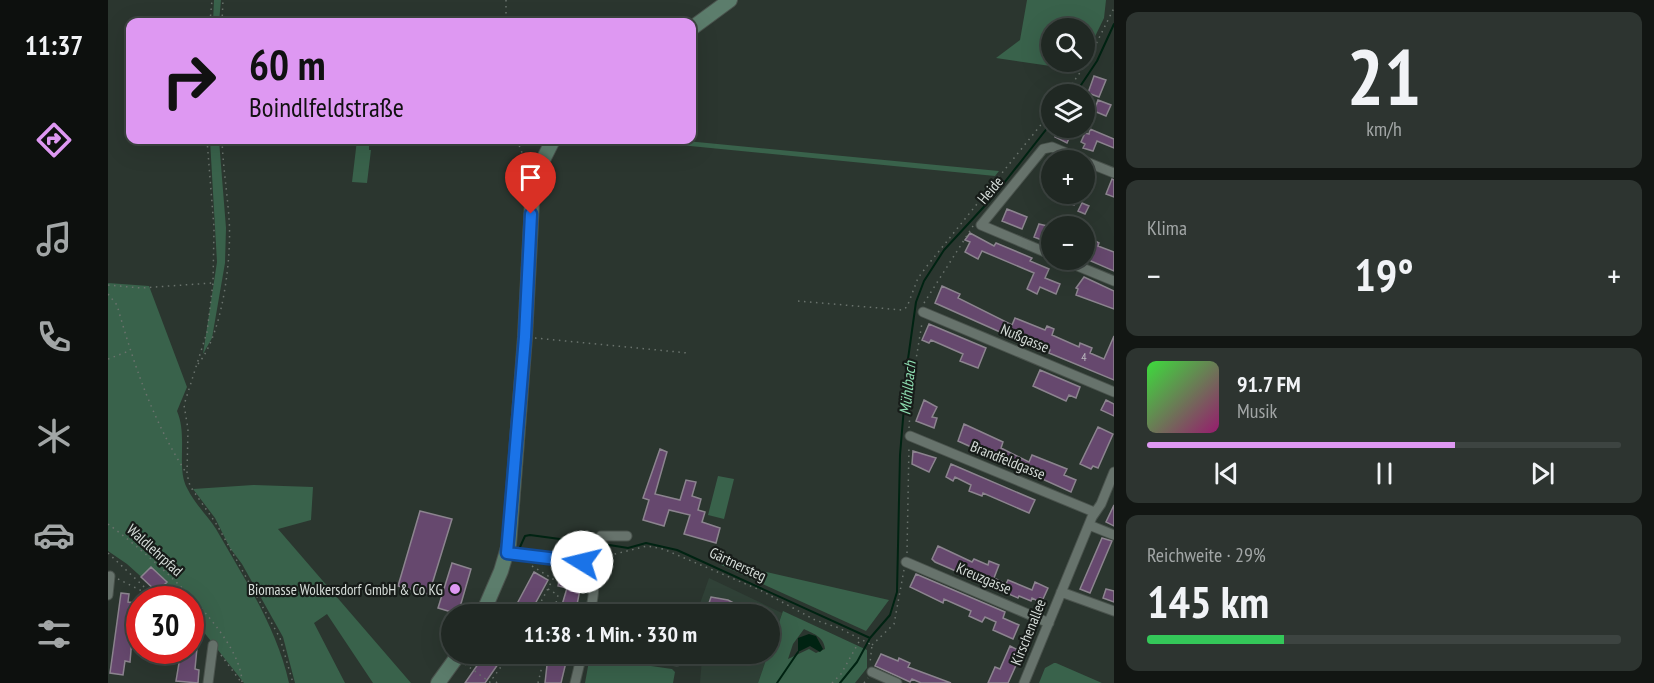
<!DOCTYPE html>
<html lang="de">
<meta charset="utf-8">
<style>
body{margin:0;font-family:"PT Sans Narrow",sans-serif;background:#2d3430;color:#f1f3f6;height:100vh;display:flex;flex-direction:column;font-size:22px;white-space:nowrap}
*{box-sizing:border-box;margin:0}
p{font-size:20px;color:#a2a6a6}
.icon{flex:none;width:33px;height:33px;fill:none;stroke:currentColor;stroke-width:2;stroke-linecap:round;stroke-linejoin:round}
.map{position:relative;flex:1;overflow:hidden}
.sheet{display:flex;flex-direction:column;gap:12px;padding:12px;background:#121613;width:540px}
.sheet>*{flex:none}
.banner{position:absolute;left:18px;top:18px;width:570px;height:126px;border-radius:12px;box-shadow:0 6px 24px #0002,0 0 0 2px #3d4441;background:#de98f2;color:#111;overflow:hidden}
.controls{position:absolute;left:933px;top:18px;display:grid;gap:12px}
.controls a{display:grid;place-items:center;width:54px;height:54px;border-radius:50%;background:#202823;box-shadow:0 6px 24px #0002,0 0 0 2px #3d4441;font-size:30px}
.speed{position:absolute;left:18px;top:586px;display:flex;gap:12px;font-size:30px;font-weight:700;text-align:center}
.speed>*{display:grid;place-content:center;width:78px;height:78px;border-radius:50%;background:#202823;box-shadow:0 6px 24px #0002,0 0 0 2px #3d4441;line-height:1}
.speed .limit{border:9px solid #d22;background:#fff;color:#111}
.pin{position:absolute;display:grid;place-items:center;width:51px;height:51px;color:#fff;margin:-62px -26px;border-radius:50% 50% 50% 0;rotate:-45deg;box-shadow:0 0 6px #0007}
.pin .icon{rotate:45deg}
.me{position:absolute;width:66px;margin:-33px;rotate:279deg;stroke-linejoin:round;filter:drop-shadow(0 0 4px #0008)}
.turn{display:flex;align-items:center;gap:21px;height:126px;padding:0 24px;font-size:27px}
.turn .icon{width:78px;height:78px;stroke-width:2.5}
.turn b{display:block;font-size:42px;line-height:51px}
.big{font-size:45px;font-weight:600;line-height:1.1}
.sheet .widget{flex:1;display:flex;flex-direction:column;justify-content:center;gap:9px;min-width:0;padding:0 21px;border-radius:12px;background:#2d3430}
.sheet .dial{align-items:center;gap:0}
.dial b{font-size:78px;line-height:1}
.song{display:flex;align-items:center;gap:18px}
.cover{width:72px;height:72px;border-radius:9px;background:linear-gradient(135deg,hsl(120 70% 55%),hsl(320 70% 35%))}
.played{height:6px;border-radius:3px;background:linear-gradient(90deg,#de98f2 65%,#3d4441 65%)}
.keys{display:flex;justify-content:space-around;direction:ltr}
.heat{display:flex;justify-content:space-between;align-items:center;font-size:33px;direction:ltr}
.charge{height:9px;border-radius:4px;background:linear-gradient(90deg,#34c759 29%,#3d4441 0)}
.trip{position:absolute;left:333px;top:604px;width:339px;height:60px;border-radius:30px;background:#202823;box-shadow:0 6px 24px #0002,0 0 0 2px #3d4441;font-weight:600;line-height:60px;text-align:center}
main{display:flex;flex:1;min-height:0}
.tab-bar{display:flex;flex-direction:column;width:108px;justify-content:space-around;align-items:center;background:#0d100e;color:#a2a6a6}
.tab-bar .icon{width:42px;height:42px}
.tab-bar .current{color:#de98f2}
.tab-bar b{font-size:27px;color:#f1f3f6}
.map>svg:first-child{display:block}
.built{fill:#304137}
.green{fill:#39624b;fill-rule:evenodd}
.water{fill:#002312}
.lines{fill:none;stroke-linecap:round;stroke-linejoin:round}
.stream{stroke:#002312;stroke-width:2}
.building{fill:#66486e;stroke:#8c848f;stroke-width:1.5}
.street-casing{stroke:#4a534d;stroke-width:11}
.secondary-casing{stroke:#4a534d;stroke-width:16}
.path{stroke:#6a736d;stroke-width:1.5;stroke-dasharray:1.5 4.5;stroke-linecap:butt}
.street{stroke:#67736c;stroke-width:9}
.secondary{stroke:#5c7d6c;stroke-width:14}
.route-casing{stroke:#114b97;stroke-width:15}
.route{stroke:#1a73e8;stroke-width:10}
.poi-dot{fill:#de98f2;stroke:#171c19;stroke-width:2}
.labels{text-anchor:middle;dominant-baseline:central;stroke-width:4.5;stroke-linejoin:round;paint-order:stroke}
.number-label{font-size:12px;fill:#bab8be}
.street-label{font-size:15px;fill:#d6ddd9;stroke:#171c19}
.poi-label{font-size:15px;fill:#d6ddd9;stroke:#171c19;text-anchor:end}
.water-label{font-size:16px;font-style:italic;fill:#8ddcb0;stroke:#171c19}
</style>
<main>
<nav class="tab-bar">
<b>11:37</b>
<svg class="icon current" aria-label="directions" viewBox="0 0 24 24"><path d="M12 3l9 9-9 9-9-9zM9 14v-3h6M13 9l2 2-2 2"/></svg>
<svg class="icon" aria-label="music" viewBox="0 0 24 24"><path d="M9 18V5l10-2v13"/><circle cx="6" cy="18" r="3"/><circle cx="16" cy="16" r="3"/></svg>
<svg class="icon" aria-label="phone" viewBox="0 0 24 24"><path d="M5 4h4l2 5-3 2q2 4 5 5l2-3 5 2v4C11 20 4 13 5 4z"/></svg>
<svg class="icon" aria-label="climate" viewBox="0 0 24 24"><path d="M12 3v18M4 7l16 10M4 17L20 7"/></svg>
<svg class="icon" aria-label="car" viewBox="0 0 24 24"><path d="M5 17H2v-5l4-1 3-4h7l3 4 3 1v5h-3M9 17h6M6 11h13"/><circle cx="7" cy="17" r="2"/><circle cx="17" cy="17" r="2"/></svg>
<svg class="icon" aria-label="filters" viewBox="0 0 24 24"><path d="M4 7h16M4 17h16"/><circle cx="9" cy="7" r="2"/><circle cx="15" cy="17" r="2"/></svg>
</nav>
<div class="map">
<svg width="1006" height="683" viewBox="0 0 1006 683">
<rect width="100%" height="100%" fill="#2b362f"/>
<path class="built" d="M601,578l73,35 -12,36v-34h-74z
M592,654h68l-10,29h-58l2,-25z"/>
<path class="green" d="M106,0h7l-2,22h-6z
M919,0h79l-2,18 -19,39 -1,-29h-32v34h30l-4,8 -82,-12 24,-18z
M102,140h9l7,88 -1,35 -13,75 -9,16 14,-92z
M249,140h12v10h2l-4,33 -15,-1z
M521,140h47l323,31 -4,5z
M0,283l41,3 38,101 -10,24c11,26 -1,56 10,77 7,15 20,27 29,41 28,49 61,99 73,154h-45l-45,-57 -8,-7 -1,-19h-23l-40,-36 -19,-13z
M610,476l16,3 -10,40 -16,-4z
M145,485l60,2 -2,33 -33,9 133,154h-38l-46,-69 -13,9 31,60h-50l-12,-46 -41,-73 -12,-16 -15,-30 -22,-29z
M615,562l166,38 -23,31 -145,-66z
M675,611l84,39v18l-12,15h-97zM696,629c10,5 20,8 21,20l-9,4 -7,-4 -21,10 5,-15z
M487,658l77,11 3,3 -2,11h-88l4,-22z
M946,663h2l46,20h-63l6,-15z"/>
<path class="water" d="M701,634l7,2 7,13 -3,3 -10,-6 -12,6v-14z"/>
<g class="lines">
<path class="stream" d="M967,94l22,-33 17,-37
M495,544l25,4 18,-5 31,7 193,88
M412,547l5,-11 5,-1 67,9
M669,683l21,-31
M732,683l17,-21 13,-24 20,-23 7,-23 3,-137 8,-96 8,-57 8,-21 20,-31 49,-53 59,-75"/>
</g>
<path class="building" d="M986,76l12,4 -7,17 -11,-4z
M990,100l13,5 -5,11 -12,-5z
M951,128l14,1 -6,14 -12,-6z
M982,129l24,10v9l-17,-7 -4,10 -10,-3 2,-4 -4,-2 4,-9 4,1z
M1004,179l2,1v17l-8,-3z
M939,194h31l-4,11z
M974,203l7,3 -4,8 -7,-3z
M899,209l20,8 -5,12 -20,-8z
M931,224l13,3v17l-18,-7z
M862,233l24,13 2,-3 36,15 -2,3 19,8 -4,9 15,6 -4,10 -16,-7 -3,7 -10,-5 7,-16 -52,-22 -4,8 -13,-7 5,-10 -5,-2z
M981,238l10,5 -1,3 16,6v19l-30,-13z
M976,277l30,14v18l-38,-14 2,-6 -2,-1z
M834,286l18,8 -2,4 54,27 3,-7 30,12 2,-4 7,3 -2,6 27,12 1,-4 12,5 -2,5 14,6 10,-23v44l-65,-27 1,-3 -11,-5 -39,-13 -65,-29z
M821,324l57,24 -8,20 -18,-7 3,-7 -32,-14 -2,3 -7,-3z
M932,370l40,17 -4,11 -7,-3 -3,6 -33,-15z
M816,400l13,7 -5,10 5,1 -3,10 -18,-7z
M998,400l8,4v12l-13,-6z
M856,424l39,18 -2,6 28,14 3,-7 35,14 -3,6 12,5 -5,12 -113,-51z
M990,427l15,7 -15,34 -5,-2 -2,3 -11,-5z
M552,449l7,3 -12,42 25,6 6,-20 10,2 -4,14 9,3 -3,11 7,2 -3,10 18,6 -4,15 -32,-9 6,-19 -21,-5 -5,16 -21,-6 6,-20 -6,-2z
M805,451l23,7 -7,14 -17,-8z
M843,464l84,36 -6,13 -46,-20 -1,3 -13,-5 2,-6 -16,-8 -2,4 -7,-4z
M1006,505v21l-8,-4z
M312,511l32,8 -23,75 -31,-8z
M994,538l10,3 -22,52 -10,-4z
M830,546l34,16 2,-3 14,6 1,-4 10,4 -5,13 12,6 2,-4 24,10 3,-8 13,6 -5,11 -3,-1 -2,3 -6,-3 -1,3 -12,-5 -1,2 -83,-36 -3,-3z
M344,563l19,6 -13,45 -20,-6z
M43,567l16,15 -10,10 -16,-15z
M426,572l14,8 -19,35h-18z
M808,574l89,38 -2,6 16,7 -6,14 -20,-9 3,-8 -11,-5 -3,5 -13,-6 2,-5 -27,-12 -1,4 -33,-16z
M452,575l22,4 -7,36h-16l8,-27 -9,-2z
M998,589l8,2v11l-11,-4z
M13,593l8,1 -1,8 7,1 -5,59 -5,-1 -2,14 -13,-2z
M603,597l17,3 17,9 -3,6h-37z
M902,646l12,6 -14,31h-20l7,-16 5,2z
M82,647l7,1 -2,21 4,1 -1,13 -22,-2 5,-30h9z
M377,654h20l-20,29h-20z
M444,654h16l-7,29h-16l2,-18h2z
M586,654h29l-5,10z
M773,654l17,7 1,-3 11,5 -2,4 43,16h-30l-9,-4 -2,3 -35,-16z"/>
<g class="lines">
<defs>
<path id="street" d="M976,161l30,12
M944,255l-71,-30 62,-76 9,-2 31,13
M955,260l51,21
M815,312l191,80
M802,436l184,76
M981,525l25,10
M399,553l75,9c18,16 11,31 8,53
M798,562l143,61
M482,569l11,-33h26
M953,592l53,19
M0,595l2,-19
M523,654l46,7
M764,672l25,11
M100,683l5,-38
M467,683l7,-29
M916,683l68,-166 9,-13 13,-32"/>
<path id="secondary" d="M584,28l38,-28
M374,615l19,-44 8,-27 16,-207 7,-135 8,-36 13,-26
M330,683l21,-29"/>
</defs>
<use href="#street" class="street-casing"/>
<use href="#secondary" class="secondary-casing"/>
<path class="path" d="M398,0v22
M102,22l2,-22
M114,22l1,-22
M957,94l21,-30 28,-56
M99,140l7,88 -1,55 -6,49 -23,73 4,24 -1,45 3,12 27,39 63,113 13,45
M409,140l11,28
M0,285l33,3 71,-5
M0,294l9,11c17,60 36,117 70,169
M690,301l104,9 5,-3 11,-29 9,-12 125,-155
M816,303l49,-77
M427,338l153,15
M0,359l21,-8
M90,364c25,-30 34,-108 31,-146 -2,-27 -6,-52 -7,-78
M801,428l3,-44 10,-61
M0,524c38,28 134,109 134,159
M0,553l48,45
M799,553l2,-108
M495,557l44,-11 16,3 97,41 55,30 24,8 33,17 -2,18
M424,566l21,13 -19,36
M10,579l42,21
M440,589l10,6 -5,20
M82,621l16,16
M764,645l22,-21 10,-54
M113,655l20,27
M435,662l5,3
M357,664l26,19
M389,683l-4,-5 17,-24
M430,683l7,-29
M724,683l9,-9 19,-34
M756,683l4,-5"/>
<use href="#street" class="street"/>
<use href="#secondary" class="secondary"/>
</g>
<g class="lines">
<defs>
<path id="route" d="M423,214l-6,123 -18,216 75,9"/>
</defs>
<use href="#route" class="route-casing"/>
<use href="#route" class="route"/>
</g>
<circle class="poi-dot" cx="347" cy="589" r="6"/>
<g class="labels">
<g class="number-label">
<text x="976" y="356">4</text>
</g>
<g class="street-label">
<text transform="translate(882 190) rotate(-50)">Heide</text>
<text transform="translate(917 338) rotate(23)">Nußgasse</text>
<text transform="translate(900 460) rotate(22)">Brandfeldgasse</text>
<text transform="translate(47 550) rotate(42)">Waldlehrpfad</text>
<text transform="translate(630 564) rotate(25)">Gärtnersteg</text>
<text transform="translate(876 578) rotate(23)">Kreuzgasse</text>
<text transform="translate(920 632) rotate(-68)">Kirschenallee</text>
</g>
<g class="poi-label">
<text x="335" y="589">Biomasse Wolkersdorf GmbH &amp; Co KG</text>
</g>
<g class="water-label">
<text transform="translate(799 388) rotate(-84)">Mühlbach</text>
</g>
</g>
</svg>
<div class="controls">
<a><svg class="icon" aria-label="search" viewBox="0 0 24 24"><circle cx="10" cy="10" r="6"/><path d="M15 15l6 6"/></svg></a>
<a><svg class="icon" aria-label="layers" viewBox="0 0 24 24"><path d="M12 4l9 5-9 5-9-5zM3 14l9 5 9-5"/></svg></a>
<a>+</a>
<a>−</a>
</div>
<div class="speed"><div class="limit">30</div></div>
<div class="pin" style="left:423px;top:214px;background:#d93025"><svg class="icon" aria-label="arrive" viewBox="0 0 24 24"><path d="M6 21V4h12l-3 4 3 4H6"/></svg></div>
<svg class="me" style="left:474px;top:562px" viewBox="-20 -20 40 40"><circle r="19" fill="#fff"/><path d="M0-13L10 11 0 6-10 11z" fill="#1a73e8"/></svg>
<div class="trip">11:38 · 1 Min. · 330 m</div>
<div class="banner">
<div class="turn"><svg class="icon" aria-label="right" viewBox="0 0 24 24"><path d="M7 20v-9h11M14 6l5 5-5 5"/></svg><div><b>60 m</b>Boindlfeldstraße</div></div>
</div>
</div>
<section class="sheet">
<div class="widget dial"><b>21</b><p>km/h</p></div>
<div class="widget"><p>Klima</p>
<div class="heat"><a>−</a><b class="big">19°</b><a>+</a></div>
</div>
<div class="widget">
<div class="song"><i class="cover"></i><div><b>91.7 FM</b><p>Musik</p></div></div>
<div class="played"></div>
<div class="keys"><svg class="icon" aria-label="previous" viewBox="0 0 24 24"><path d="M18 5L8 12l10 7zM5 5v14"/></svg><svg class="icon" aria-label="pause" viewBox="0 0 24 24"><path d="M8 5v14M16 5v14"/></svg><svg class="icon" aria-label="next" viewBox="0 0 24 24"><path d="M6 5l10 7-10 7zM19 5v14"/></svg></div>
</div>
<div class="widget"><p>Reichweite · 29%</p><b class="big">145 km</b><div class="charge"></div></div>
</section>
</main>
